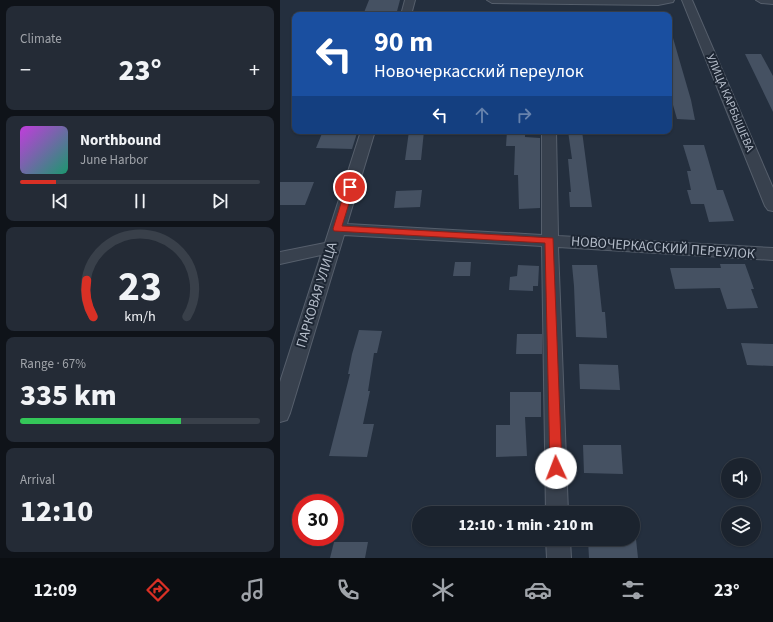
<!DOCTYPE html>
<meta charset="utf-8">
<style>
body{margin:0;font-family:"Source Sans 3",sans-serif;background:#242b36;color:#f1f3f6;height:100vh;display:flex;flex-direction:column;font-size:15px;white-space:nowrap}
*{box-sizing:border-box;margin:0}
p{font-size:13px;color:#a0a4aa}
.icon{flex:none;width:22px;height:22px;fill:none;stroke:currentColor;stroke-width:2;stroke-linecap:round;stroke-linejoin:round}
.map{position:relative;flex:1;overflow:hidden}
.drawer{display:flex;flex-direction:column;gap:6px;padding:6px;background:#0f1319;width:280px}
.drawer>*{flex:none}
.top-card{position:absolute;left:12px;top:12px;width:380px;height:122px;border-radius:8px;box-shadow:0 1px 3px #0004,0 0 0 1px #39404a;background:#1a4fa0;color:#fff;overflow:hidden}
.tools{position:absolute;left:441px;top:458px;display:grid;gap:8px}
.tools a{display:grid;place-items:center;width:40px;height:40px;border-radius:50%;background:#1b232e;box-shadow:0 1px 3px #0004,0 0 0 1px #39404a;font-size:20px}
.speed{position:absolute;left:12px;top:494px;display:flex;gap:8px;font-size:20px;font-weight:700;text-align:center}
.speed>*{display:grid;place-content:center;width:52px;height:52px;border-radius:50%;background:#1b232e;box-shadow:0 1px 3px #0004,0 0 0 1px #39404a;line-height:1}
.speed .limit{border:6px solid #d22;background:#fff;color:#111}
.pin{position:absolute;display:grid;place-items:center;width:34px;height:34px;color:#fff;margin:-17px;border:2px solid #fff;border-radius:50%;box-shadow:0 1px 4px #0007}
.me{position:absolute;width:44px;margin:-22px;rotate:358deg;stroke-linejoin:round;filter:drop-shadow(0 0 3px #0008)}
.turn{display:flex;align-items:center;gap:14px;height:84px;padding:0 16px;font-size:18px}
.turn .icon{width:52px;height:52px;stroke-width:2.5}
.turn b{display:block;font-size:28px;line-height:34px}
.lanes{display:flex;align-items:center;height:38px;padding:0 16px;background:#0003;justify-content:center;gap:20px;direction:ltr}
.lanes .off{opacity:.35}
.big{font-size:30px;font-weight:800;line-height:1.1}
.drawer .tile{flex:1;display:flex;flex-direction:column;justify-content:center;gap:6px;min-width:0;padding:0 14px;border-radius:8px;background:#242b36}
.drawer .dial{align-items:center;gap:0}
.dial svg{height:104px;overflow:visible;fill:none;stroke:#39404a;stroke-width:7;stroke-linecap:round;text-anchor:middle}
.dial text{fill:#f1f3f6;stroke:none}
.song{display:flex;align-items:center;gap:12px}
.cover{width:48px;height:48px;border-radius:6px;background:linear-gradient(135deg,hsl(290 70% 55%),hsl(160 70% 35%))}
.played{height:4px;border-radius:2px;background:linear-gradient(90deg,#d93025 15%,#39404a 15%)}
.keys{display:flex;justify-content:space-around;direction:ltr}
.heat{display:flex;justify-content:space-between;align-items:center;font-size:22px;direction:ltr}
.charge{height:6px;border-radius:3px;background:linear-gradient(90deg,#34c759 67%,#39404a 0)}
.trip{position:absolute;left:132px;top:506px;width:228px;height:40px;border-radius:20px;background:#1b232e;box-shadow:0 1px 3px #0004,0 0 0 1px #39404a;font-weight:800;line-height:40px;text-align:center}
.menu{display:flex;height:64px;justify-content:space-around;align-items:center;background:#0b0e12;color:#a0a4aa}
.menu .icon{width:28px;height:28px}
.menu .on{color:#d93025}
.menu b{font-size:18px;color:#f1f3f6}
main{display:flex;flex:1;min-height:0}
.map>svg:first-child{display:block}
.building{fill:#455162}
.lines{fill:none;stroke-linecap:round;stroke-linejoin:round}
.street-casing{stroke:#565f6c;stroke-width:2}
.street{fill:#38414e;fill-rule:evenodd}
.route{fill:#d93025;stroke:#8d1f18}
.labels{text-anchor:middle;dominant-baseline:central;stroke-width:4;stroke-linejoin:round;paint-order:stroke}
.far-street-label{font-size:12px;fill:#b4bcc9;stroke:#1d2633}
.street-label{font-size:14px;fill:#b4bcc9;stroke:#1d2633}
</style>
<main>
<section class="drawer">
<div class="tile"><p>Climate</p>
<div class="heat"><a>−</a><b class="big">23°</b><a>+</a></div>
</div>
<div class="tile">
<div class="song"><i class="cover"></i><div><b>Northbound</b><p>June Harbor</p></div></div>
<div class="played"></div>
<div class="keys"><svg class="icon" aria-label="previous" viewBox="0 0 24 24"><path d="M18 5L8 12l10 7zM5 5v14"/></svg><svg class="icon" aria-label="pause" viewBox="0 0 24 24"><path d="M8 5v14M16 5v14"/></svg><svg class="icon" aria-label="next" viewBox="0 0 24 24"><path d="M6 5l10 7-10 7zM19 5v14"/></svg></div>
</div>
<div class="tile dial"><svg viewBox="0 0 100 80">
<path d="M14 69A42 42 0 1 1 86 69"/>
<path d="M14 69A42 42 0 0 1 9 41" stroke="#d93025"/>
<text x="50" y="56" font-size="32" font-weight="700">23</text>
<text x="50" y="72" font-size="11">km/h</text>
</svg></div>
<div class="tile"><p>Range · 67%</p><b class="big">335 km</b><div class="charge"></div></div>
<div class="tile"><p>Arrival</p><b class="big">12:10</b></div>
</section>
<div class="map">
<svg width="493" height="558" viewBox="0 0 493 558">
<rect width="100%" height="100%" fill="#242f3e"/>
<path class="building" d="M89,0h31l-4,15h-33z
M389,38h4l18,62 4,20 -18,-1 -8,-28z
M465,54h16l12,22v36z
M43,131h19l-1,2h16l-5,16 -36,-1z
M129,131h15l-3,29h-16z
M227,131h18v6l15,1v70l-21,1 -1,-34h-4l1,-29h-9z
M288,131h14l10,76h-22l-1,-15h2l-3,-33h4z
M403,145h21l13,45h6l11,31 -25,1 -5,-18h-13l-4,-14h4l-4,-19h4z
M0,182h34l-9,23h-25z
M142,190l-2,17 -26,1 2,-17z
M175,262h16l-1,14h-17z
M440,264h25l9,25h-3l7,19 -31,1 -7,-21 -45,1 -5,-21h51z
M238,265l21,1 -1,20h-5v5l-24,-1 1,-13 7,-1z
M292,265h25l5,47h3l2,26 -31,-1 -2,-51z
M79,330l23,1 -5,22h-3l-6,38h2l-7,33h11l-7,33 -38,-1 21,-82h-2l4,-20z
M237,334h25v20h-26z
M461,343l32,1v22l-26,-1z
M299,364l39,1 2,25 -40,-1z
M230,392h31v25h-16l2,39 -31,1v-32h14z
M303,445h38l2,29 -39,-1z
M356,539l2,19h-49l-1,-18z
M54,542h34l-3,16h-35z"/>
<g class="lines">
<defs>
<path id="street" d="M125,0h10l-4,15h-10z
M207,0h187l-1,2 -15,3 -166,-2z
M402,0h10l81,188v23l-5,-1 -3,-4z
M476,0h17v4l-12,-1z
M81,131h14l-28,93 195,11v-104h14l2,105 215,12v12l-215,-13 10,266h-22l-4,-267 -198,-11 -54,178 -3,7 -7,2v-40l41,-127 -41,9v-12l45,-9z
M266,539h24l1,19h-24z"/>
</defs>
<use href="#street" class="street-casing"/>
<use href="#street" class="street"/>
</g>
<path class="route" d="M70,184l4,3 -12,39 211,12 9,230 -2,4 -4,1 -4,-1 -2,-4 -5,-225 -211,-12 -1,-2 13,-42z"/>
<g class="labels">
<g class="far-street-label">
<text transform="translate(450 103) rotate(67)">УЛИЦА КАРБЫШЕВА</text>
</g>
<g class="street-label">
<text transform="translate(383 248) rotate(4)">НОВОЧЕРКАССКИЙ ПЕРЕУЛОК</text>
<text transform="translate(37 295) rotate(-73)">ПАРКОВАЯ УЛИЦА</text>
</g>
</g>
</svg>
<div class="tools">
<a><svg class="icon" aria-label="sound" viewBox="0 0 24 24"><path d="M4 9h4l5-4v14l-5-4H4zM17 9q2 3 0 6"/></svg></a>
<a><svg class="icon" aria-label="layers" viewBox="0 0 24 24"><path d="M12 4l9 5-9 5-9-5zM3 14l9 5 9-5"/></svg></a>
</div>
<div class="speed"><div class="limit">30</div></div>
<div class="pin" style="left:70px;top:187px;background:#d93025"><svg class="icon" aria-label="arrive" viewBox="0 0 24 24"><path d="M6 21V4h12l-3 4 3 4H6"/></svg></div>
<svg class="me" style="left:276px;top:468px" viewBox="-20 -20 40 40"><circle r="19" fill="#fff"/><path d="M0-13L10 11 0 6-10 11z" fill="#d93025"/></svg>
<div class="trip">12:10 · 1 min · 210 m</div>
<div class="top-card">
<div class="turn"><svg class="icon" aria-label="left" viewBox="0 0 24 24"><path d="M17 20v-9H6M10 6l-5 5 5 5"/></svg><div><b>90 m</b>Новочеркасский переулок</div></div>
<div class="lanes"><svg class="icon" aria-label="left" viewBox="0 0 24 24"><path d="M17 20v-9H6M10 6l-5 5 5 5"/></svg><svg class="icon off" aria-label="ahead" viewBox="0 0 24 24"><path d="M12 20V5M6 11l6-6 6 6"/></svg><svg class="icon off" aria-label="right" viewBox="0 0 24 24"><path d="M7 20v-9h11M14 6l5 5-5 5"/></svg></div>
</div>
</div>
</main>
<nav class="menu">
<b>12:09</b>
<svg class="icon on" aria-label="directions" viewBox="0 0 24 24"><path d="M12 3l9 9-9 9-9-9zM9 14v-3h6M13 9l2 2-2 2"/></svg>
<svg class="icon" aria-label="music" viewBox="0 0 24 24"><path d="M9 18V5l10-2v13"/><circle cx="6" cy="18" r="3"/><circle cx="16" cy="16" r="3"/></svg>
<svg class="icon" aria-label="phone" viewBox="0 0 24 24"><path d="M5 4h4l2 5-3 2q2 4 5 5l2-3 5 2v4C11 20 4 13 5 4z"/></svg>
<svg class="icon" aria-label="climate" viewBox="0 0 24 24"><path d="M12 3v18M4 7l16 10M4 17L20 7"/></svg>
<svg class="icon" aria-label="car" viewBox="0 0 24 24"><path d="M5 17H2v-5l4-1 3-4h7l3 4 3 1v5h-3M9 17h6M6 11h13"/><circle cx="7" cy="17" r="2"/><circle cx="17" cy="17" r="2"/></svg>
<svg class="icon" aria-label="filters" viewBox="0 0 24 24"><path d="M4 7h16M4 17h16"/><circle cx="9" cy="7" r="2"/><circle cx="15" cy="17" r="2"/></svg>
<b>23°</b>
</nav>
